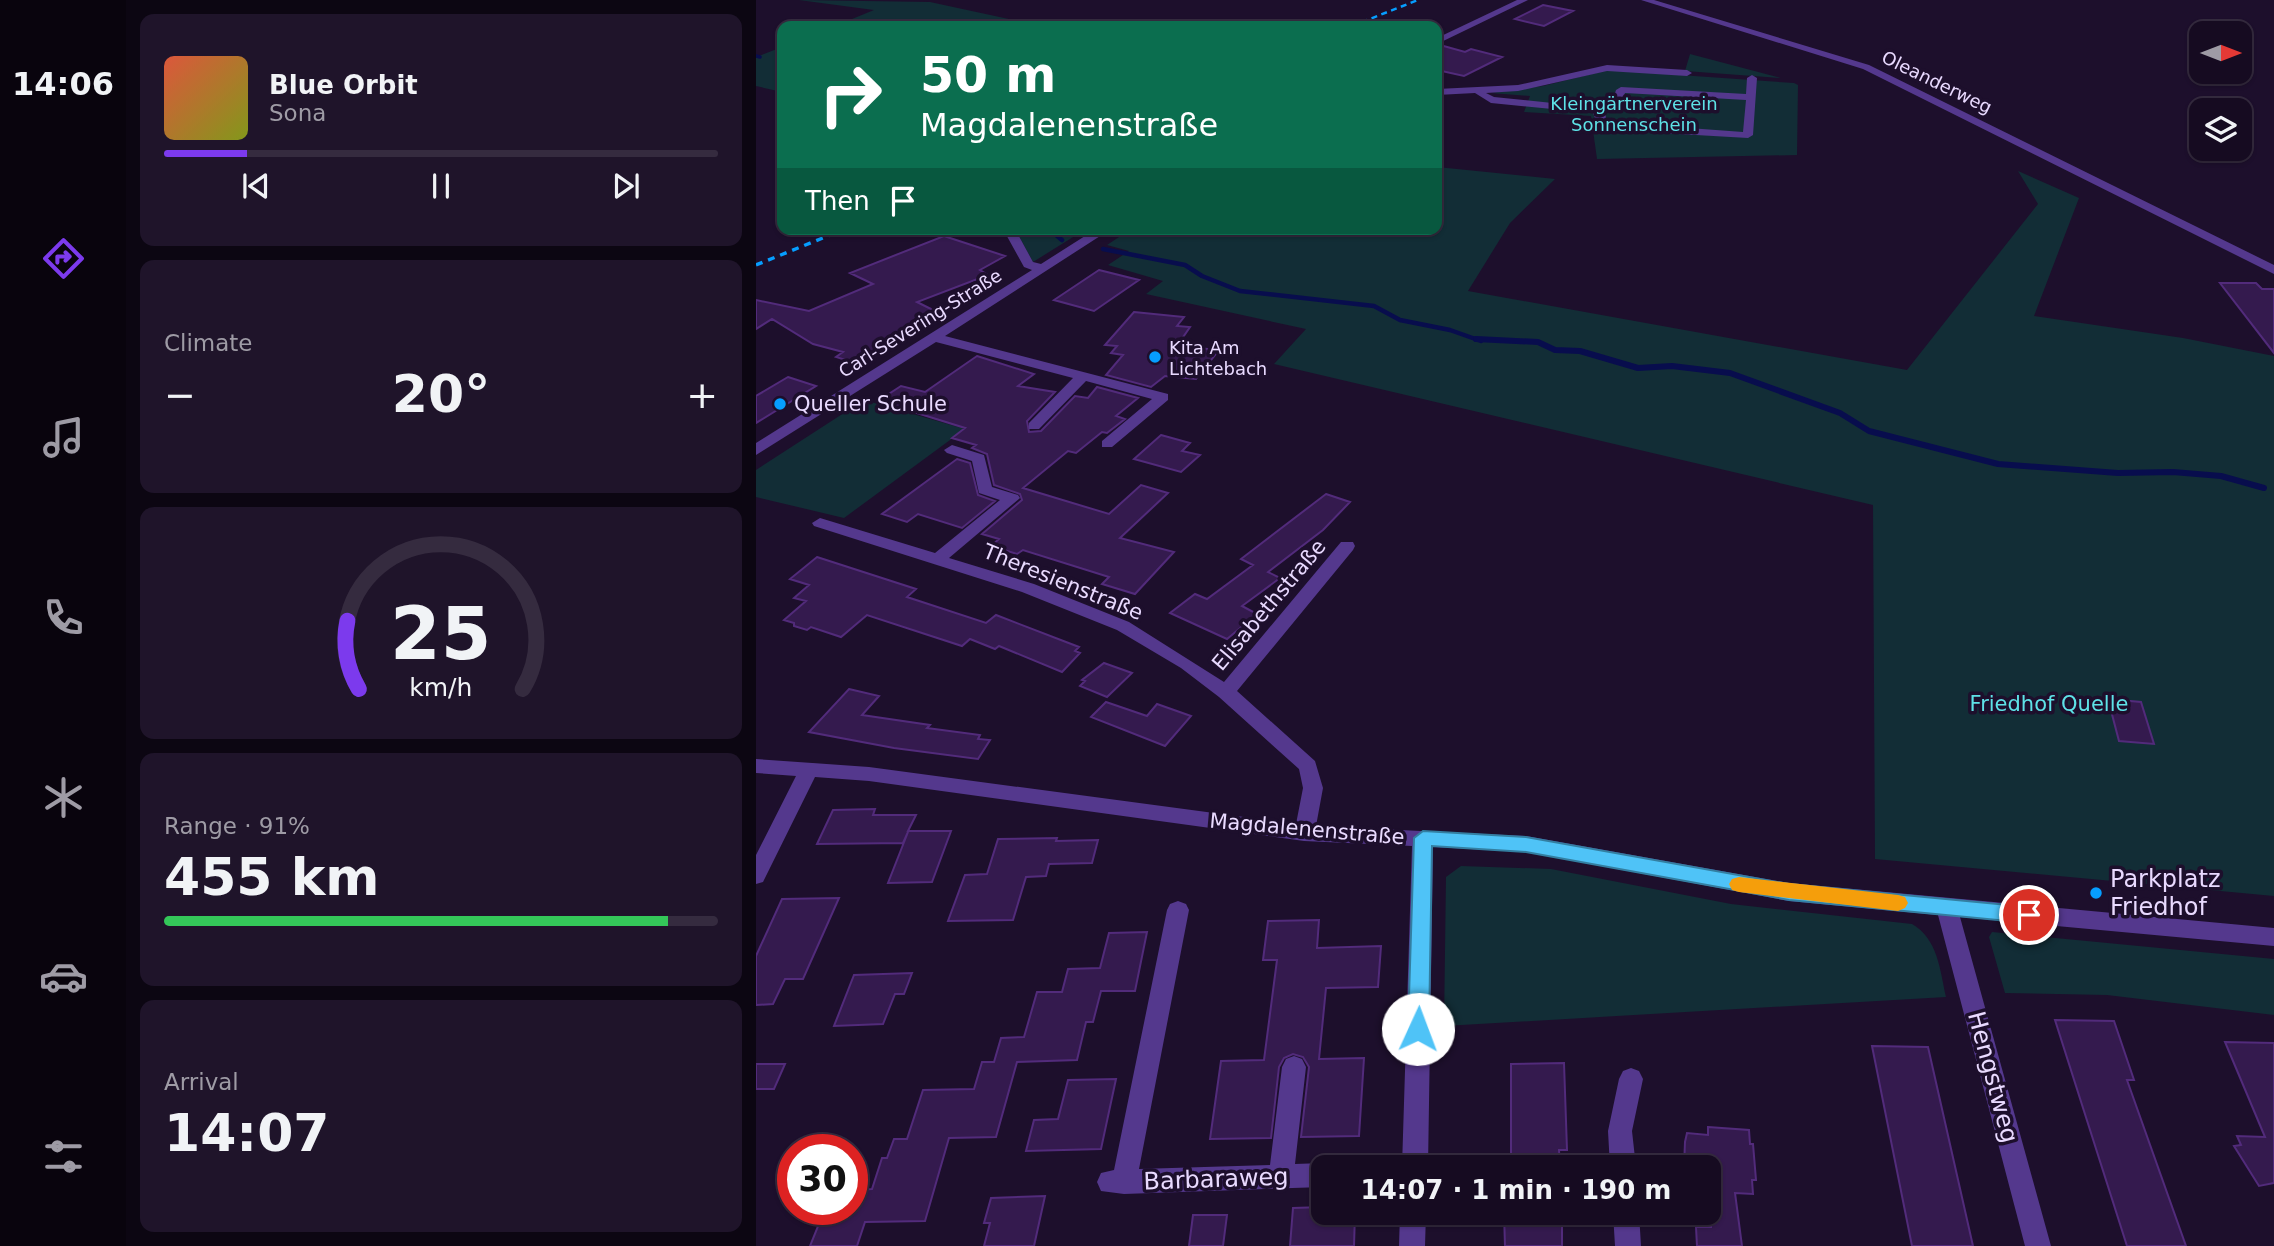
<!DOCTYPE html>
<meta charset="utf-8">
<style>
body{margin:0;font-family:"DejaVu Sans",sans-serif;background:#1f142a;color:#f1f3f6;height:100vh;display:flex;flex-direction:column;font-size:26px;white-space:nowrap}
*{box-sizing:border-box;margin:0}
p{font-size:23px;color:#9e9ba5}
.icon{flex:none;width:38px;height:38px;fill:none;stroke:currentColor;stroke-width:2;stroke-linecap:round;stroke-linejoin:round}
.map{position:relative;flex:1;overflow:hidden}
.sheet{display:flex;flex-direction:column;gap:14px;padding:14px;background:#0c0612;width:630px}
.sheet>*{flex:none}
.banner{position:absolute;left:21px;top:21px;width:665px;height:214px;border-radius:14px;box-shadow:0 2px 5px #0004,0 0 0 2px #352b3f;background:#0b6e4f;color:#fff;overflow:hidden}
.needle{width:46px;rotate:90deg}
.buttons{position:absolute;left:1433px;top:21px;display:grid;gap:14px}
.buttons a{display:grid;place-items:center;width:63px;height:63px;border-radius:14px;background:#160b21;box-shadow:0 2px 5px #0004,0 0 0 2px #352b3f;font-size:35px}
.speed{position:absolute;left:21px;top:1134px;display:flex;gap:14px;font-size:35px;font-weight:700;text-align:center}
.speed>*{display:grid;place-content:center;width:91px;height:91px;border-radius:50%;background:#160b21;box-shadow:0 2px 5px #0004,0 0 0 2px #352b3f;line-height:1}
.speed .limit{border:10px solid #d22;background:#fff;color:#111}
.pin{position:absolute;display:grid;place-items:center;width:60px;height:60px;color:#fff;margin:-30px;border:4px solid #fff;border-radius:50%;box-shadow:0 2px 7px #0007}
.me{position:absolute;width:77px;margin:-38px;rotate:2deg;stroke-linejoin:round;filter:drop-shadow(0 0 5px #0008)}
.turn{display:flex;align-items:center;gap:24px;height:147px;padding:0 28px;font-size:32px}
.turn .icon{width:91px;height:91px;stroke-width:2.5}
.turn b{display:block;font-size:49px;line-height:60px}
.then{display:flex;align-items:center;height:66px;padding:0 28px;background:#0003;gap:14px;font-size:26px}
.big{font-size:52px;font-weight:700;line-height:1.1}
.sheet .widget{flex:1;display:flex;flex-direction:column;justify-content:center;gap:10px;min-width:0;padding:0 24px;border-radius:14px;background:#1f142a}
.sheet .dial{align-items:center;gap:0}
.dial svg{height:182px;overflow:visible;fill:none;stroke:#352b3f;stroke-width:7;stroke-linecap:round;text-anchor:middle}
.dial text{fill:#f1f3f6;stroke:none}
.song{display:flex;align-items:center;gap:21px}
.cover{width:84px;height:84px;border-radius:10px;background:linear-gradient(135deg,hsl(10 70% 55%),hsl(70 70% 35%))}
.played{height:7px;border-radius:4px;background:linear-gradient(90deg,#7c3aed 15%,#352b3f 15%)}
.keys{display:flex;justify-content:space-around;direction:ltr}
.heat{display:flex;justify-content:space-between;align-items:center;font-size:38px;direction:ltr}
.charge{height:10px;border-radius:5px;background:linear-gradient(90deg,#34c759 91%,#352b3f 0)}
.trip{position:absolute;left:555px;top:1155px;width:410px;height:70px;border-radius:14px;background:#160b21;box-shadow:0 2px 5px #0004,0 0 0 2px #352b3f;font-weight:700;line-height:70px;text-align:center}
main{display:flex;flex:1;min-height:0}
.menu{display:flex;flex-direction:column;width:126px;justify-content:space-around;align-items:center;background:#09040d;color:#9e9ba5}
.menu .icon{width:49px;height:49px}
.menu .active{color:#7c3aed}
.menu b{font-size:32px;color:#f1f3f6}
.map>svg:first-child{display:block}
.green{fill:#122d36}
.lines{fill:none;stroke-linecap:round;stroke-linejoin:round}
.stream-far2{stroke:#080d4d;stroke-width:3.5}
.stream-far1{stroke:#080d4d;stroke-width:4.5}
.stream{stroke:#080d4d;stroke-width:6}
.building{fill:#341a4e;stroke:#522b7b;stroke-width:2}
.minor{fill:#54388d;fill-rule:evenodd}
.rail-far1{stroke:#069eff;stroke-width:2.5;stroke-dasharray:6 4.5;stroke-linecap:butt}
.rail{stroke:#069eff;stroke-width:3.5;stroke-dasharray:7 6;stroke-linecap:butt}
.route{fill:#4fc3f7;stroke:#337fa1;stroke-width:2}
.slow{fill:#f59e0b}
.poi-dot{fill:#069eff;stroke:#1d0f2c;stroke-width:2.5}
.labels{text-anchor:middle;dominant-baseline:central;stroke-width:7;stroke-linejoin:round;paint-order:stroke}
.far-street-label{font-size:18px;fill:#e9daff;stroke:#1d0f2c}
.far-park-label{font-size:18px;fill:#5ee2e7;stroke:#1d0f2c}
.far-poi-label{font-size:18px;fill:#e9daff;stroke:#1d0f2c;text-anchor:start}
.poi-label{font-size:21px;fill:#e9daff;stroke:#1d0f2c;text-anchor:start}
.street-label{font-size:21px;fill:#e9daff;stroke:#1d0f2c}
.park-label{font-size:21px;fill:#5ee2e7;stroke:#1d0f2c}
.near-poi-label{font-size:24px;fill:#e9daff;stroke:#1d0f2c;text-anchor:start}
.near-street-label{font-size:24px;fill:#e9daff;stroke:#1d0f2c}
</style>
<main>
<nav class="menu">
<b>14:06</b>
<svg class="icon active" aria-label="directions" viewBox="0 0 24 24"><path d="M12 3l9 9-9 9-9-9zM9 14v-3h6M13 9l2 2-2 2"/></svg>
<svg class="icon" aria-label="music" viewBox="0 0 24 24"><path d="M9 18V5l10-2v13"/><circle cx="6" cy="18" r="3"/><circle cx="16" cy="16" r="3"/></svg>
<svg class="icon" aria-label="phone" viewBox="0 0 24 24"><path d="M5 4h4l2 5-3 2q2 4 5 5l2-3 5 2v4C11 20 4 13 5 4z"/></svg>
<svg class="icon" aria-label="climate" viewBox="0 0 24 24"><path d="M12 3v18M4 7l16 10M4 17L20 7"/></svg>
<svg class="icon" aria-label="car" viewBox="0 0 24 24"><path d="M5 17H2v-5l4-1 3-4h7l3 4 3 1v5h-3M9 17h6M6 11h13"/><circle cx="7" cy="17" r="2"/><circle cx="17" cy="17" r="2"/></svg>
<svg class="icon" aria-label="filters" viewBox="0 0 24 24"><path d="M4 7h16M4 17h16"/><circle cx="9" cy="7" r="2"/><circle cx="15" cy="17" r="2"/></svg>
</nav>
<section class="sheet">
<div class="widget">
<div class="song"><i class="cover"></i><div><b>Blue Orbit</b><p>Sona</p></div></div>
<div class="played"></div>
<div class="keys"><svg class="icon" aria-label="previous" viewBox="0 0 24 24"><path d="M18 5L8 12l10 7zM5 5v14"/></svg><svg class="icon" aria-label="pause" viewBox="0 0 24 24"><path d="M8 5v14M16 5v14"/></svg><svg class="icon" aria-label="next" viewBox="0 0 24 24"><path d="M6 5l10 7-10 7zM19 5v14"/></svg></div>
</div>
<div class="widget"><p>Climate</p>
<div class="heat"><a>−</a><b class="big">20°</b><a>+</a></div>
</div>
<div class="widget dial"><svg viewBox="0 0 100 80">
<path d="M14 69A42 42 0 1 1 86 69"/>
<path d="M14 69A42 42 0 0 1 9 39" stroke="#7c3aed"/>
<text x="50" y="56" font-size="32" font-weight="700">25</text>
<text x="50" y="72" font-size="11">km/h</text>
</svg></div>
<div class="widget"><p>Range · 91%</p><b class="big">455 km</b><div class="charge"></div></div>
<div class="widget"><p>Arrival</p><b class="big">14:07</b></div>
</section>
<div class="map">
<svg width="1518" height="1246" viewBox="0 0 1518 1246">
<rect width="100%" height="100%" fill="#1d0f2c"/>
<path class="green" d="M43,0l131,2 111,24h-206l39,-16z
M26,47v45l-26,-6v-29z
M934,54l91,24 -96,-7z
M852,70l186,13 4,2 -1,70 -200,4 -6,-43 -67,-4 6,-16 -39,-3 52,-7z
M681,167l118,12 -45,44 -42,68 439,79 131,-166 -20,-33 61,27 -45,118 149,22 91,18v540l-399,-37 -2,-354 -599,-141 32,-35 -160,-35 17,-13 -55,-16 21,-14 -22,-6 24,-16h306z
M259,229h71l-53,33z
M108,400l101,29 -121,89 -88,-21v-27z
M705,866l90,3 180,35 181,20c26,15 28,46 34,73l-502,29 2,-149z
M1236,932l282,27v56l-167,-20 -102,-2 -16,-56z"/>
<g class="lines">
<path class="stream-far2" d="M0,56l4,1"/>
<path class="stream-far1" d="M293,229l13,11
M347,249l82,16 17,11 38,15 134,15 26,14 50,10 31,11"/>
<path class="stream" d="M720,339l62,3 17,8 25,1 58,17 34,-2 58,7 110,40 29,18 129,33 120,9 55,-1 48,4 43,12"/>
</g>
<path class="building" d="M787,5l30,6 -29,15 -29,-7z
M684,45l25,7 6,-3 31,8 -38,19 -27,-6v-23z
M188,236l61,20 -25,14 8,5 -71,27 22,11 -33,14 11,4 -56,34 -25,-8 7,-5 -30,-8 -41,-25 -16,10v-29l53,11 64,-27 -23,-11z
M343,270l40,10 -45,31 -40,-11z
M1464,283h36l6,6h12v64z
M378,312l50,5 -7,9 13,1 -13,19 42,4 -23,29 -31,-3 -14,11 -45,-12 17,-20 -12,-2 6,-7 -12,-1z
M221,356l57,18 -16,12 37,6 -28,29 2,11 12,-1 34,-35 13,2 9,-11 41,11 -22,18 9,3 -18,14 -5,-1 -26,21 -8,-2 -45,37 86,26 32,-29 27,8 -48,45 54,14 -39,42 -33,-10 7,-7 -86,-27 -6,4 -26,-8 8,-7 -17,-5 40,-34 -2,-6 -26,-9 -7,-31 -15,-6 4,-3 -24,-7 13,-10 -87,-27 23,-15 24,6z
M32,377l28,9 -60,37v-27z
M405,435l29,8 -8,8 18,4 -19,17 -47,-13z
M201,459l13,4 8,32 17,6 -33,27 -44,-14 -11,8 -25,-8z
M570,494l24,8 -27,28 -55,42 12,6 -38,28 15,8 -30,25 -57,-26 25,-19 12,5 46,-34 -12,-6z
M61,557l99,32 -9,8 79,26 10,-8 83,32 -4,4 5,2 -18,19 -63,-26 -4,3 -25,-10 -8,7 -95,-31 -26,22 -30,-10 -4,3 -13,-4v-3l-10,-3 22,-19 -12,-3 15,-13 -19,-6z
M348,663l28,10 -25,24 -27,-11 5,-5 -3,-1z
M93,689l30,7 -17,19 68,10 -3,3 53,7 -2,4 12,1 -12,19 -84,-11 -85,-16z
M1352,699l33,3 13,42 -35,-3z
M350,702l41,14 10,-12 34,12 -26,30 -74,-29z
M119,809l-2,6h43l-8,16h43l-19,51 -44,1 20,-51 -5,11 -86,1 16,-34z
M301,838l-1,3 42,-1 -6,23 -43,1 -3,12 -20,1 -13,43 -65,1 17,-46 22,-1 11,-35z
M83,898l-36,81h-18l-12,25 -17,1v-49l26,-57z
M563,920l-2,28 64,-2 -3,41 -52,1 -7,71 45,-1 -5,78 -58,1 8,-70 -6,-10 -10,-3 -9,4 -5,9 -8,71 -61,1 11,-78 43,-1 13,-100h-14l5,-39z
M391,932l-12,59h-34l-8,31h-7l-9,38 -60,2 -21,75 -47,1 -24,83 -60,1 -8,24h-47l15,-37h27v-19l20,-1 10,-31h5l7,-19h13l16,-49 51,-1 8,-27h12l7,-24 23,-1 13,-45h25l6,-23 32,-1 9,-35z
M156,973l-8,21h-9l-12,30 -49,2 20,-51z
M1299,1020l59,1 20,59h-7l59,166h-59z
M1469,1042l49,1v140l-15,3 -25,-40 7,-1 -4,-9 28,1z
M1116,1046l56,1 45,199h-61z
M808,1063l3,87h-8l1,17h-49v-103z
M0,1064h29l-11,25h-18z
M360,1079l-15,70 -75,2 8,-31 24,-1 10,-39z
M952,1127l41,3 1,14h3l3,36h-4l1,14 -18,-1 7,53h-45l-1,-19h15l-3,-60h-24l1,-25 2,-9 21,2z
M289,1196l-11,50h-50l6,-23h-6l7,-25z
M567,1207v6h32l-1,33h-64l3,-38z
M748,1213h58v33h-57z
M437,1215h34l-4,31h-34z"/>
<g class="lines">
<path class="minor" d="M761,0h11l-91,44v-6z
M885,0h13l215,65 405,200v9l-411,-205z
M851,65l80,5 5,3 -5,3 -80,-5 -89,20 -32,2 8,4 106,11 12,-5 4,-13 5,-3 125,7 1,-16 5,-3 5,3 -4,57 -5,3 -139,-8 -11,-4 -5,-13 -102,-10 -16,-10 -38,2v-6l81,-4zM869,93l121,7 -3,32 -136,-10 -2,-9 15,-6z
M247,229h12l18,33 8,2 55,-35h15l-166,107 223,58v6l-56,47h-10v-6l50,-42 -66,-18 -47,48h-10v-6l44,-45 -137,-36 -180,113v-12l276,-173 -8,-3z
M196,445l32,10 8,32 26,8 2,3 -71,60 85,26 95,38 95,60 117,-140h12l2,4 -2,4 -116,141 78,70 8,27 -7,38 210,10 263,47 485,45v18l-314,-29 91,329h-26l-87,-331 -149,-14 -263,-49 -93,-5 -5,320h-26l10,-321 -108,-5 -435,-60 -54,-4 -52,105 -7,2v-29l40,-79 -40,-3v-14l113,8 427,57 7,-36 -4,-19 -80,-72 -38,-29 -64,-38 -95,-38 -208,-66 -2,-3 8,-5 115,35 65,-53 -21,-7 -7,-32 -25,-8 -3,-3z
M422,901l8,3 3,6 -50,259 131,-4 12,-98 4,-8 8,-3 8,3 4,8 -11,97 28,-1 9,3 -9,1v20l-199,7 -23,-3 -4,-9 4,-9 13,-3 53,-260 3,-6z
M875,1068l8,3 4,8 -11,52 4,36h-26l-2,-36 11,-52 4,-8z
M644,1213h26l-1,33h-26z
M857,1213h26l2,33h-26z"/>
<path class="rail-far1" d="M596,26l66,-26"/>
<path class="rail" d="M0,265l89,-36"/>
</g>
<path class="route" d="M667,831l103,6 263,47 240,23 7,2 3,6 -3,6 -7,2 -240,-23 -263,-48 -94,-6 -3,183 -3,7 -8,2 -7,-2 -3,-7 6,-191z"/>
<path class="slow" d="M983,877l159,18 7,2 3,6 -3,5 -7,3 -159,-19 -7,-2 -3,-6 3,-5z"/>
<g class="poi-dot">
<circle cx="399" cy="357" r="7"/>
<circle cx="24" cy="404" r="7"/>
<circle cx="1340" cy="893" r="7"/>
</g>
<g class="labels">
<g class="far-street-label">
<text transform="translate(1181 82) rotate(26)">Oleanderweg</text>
<text transform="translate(164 323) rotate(-32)">Carl-Severing-Straße</text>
</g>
<g class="far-park-label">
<text x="878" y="103">Kleingärtnerverein<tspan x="878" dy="21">Sonnenschein</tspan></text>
</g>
<g class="far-poi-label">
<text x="413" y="347">Kita Am<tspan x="413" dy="21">Lichtebach</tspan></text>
</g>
<g class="poi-label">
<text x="38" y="404">Queller Schule</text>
</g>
<g class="street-label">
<text transform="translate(307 582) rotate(22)">Theresienstraße</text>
<text transform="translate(513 605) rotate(-50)">Elisabethstraße</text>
<text transform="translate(551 829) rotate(5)">Magdalenenstraße</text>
</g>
<g class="park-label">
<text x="1293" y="704">Friedhof Quelle</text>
</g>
<g class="near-poi-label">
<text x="1354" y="879">Parkplatz<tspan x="1354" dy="28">Friedhof</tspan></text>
</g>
<g class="near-street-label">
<text transform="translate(1237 1077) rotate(75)">Hengstweg</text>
<text transform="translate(460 1179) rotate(-2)">Barbaraweg</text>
</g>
</g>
</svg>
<div class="buttons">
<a><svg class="needle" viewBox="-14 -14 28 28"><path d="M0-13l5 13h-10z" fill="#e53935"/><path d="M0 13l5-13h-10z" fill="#9e9ba5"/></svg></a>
<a><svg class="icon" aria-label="layers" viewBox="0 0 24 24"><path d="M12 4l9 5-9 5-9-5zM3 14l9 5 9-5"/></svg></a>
</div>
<div class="speed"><div class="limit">30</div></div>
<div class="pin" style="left:1273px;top:915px;background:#d93025"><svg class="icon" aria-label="arrive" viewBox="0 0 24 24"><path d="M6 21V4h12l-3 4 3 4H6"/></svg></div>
<svg class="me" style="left:662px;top:1029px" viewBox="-20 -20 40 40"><circle r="19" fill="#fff"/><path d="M0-13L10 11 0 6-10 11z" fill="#4fc3f7"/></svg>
<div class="trip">14:07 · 1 min · 190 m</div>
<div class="banner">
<div class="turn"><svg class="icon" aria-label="right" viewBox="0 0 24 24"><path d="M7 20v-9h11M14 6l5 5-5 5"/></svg><div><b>50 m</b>Magdalenenstraße</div></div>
<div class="then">Then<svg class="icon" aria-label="arrive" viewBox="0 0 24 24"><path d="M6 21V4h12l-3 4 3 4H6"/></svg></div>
</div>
</div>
</main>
